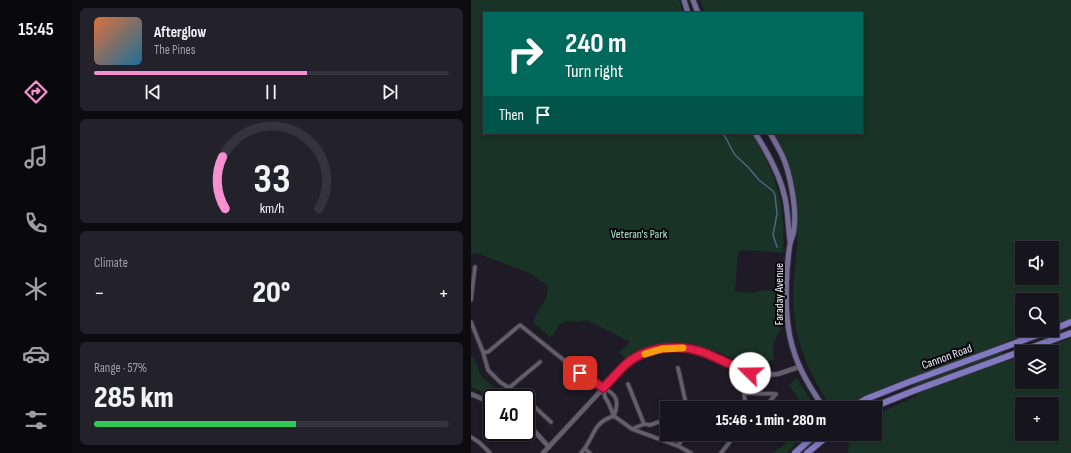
<!DOCTYPE html>
<meta charset="utf-8">
<style>
body{margin:0;font-family:"Sofia Sans Condensed",sans-serif;background:#232129;color:#f1f3f6;height:100vh;display:flex;flex-direction:column;font-size:15px;white-space:nowrap}
*{box-sizing:border-box;margin:0}
p{font-size:13px;color:#9e9ea3}
.icon{flex:none;width:22px;height:22px;fill:none;stroke:currentColor;stroke-width:2;stroke-linecap:round;stroke-linejoin:round}
.map{position:relative;flex:1;overflow:hidden}
.side{display:flex;flex-direction:column;gap:8px;padding:8px;background:#0c0b0f;width:399px}
.side>*{flex:none}
.hud{position:absolute;left:12px;top:12px;width:380px;height:122px;border-radius:0px;box-shadow:0 2px 6px #0003,0 0 0 1px #35333b;background:#00695c;color:#fff;overflow:hidden}
.controls{position:absolute;left:544px;top:241px;display:grid;gap:8px}
.controls a{display:grid;place-items:center;width:44px;height:44px;border-radius:0px;background:#16141c;box-shadow:0 2px 6px #0003,0 0 0 1px #35333b;font-size:20px}
.speed{position:absolute;left:12px;top:389px;display:flex;gap:8px;font-size:20px;font-weight:700;text-align:center}
.speed>*{display:grid;place-content:center;width:52px;height:52px;border-radius:50%;background:#16141c;box-shadow:0 2px 6px #0003,0 0 0 1px #35333b;line-height:1}
.speed .limit{border:2px solid #111;border-radius:6px;background:#fff;color:#111}
.pin{position:absolute;display:grid;place-items:center;width:34px;height:34px;color:#fff;margin:-17px;border-radius:8px;box-shadow:0 2px 6px #0006}
.me{position:absolute;width:44px;margin:-22px;rotate:292deg;stroke-linejoin:round;filter:drop-shadow(0 0 3px #0008)}
.turn{display:flex;align-items:center;gap:14px;height:84px;padding:0 16px;font-size:18px}
.turn .icon{width:52px;height:52px;stroke-width:2.5}
.turn b{display:block;font-size:28px;line-height:34px}
.then{display:flex;align-items:center;height:38px;padding:0 16px;background:#0003;gap:8px;font-size:15px}
.big{font-size:30px;font-weight:800;line-height:1.1}
.side .tile{flex:1;display:flex;flex-direction:column;justify-content:center;gap:6px;min-width:0;padding:0 14px;border-radius:6px;background:#232129}
.side .dial{align-items:center;gap:0}
.dial svg{height:104px;overflow:visible;fill:none;stroke:#35333b;stroke-width:7;stroke-linecap:round;text-anchor:middle}
.dial text{fill:#f1f3f6;stroke:none}
.song{display:flex;align-items:center;gap:12px}
.cover{width:48px;height:48px;border-radius:6px;background:linear-gradient(135deg,hsl(20 70% 55%),hsl(200 70% 35%))}
.played{height:4px;border-radius:2px;background:linear-gradient(90deg,#f690d0 60%,#35333b 60%)}
.keys{display:flex;justify-content:space-around;direction:ltr}
.heat{display:flex;justify-content:space-between;align-items:center;font-size:22px;direction:ltr}
.charge{height:6px;border-radius:3px;background:linear-gradient(90deg,#34c759 57%,#35333b 0)}
.trip{position:absolute;left:189px;top:401px;width:222px;height:40px;border-radius:0px;background:#16141c;box-shadow:0 2px 6px #0003,0 0 0 1px #35333b;font-weight:800;line-height:40px;text-align:center}
main{display:flex;flex:1;min-height:0}
.tabs{display:flex;flex-direction:column;width:72px;justify-content:space-around;align-items:center;background:#09080b;color:#9e9ea3}
.tabs .icon{width:28px;height:28px}
.tabs .on{color:#f690d0}
.tabs b{font-size:18px;color:#f1f3f6}
.map>svg:first-child{display:block}
.green{fill:#1a3327;fill-rule:evenodd}
.lines{fill:none;stroke-linecap:round;stroke-linejoin:round}
.stream{stroke:#466a7f;stroke-width:1.5}
.minor-casing{stroke:#37343d;stroke-width:5.5}
.tertiary-casing{stroke:#37343d;stroke-width:6}
.secondary-casing{stroke:#37343d;stroke-width:7}
.primary-casing{stroke:#37343d;stroke-width:8}
.minor{stroke:#635e6c;stroke-width:3.5}
.tertiary{stroke:#635e6c;stroke-width:4.5}
.secondary{stroke:#726c96;stroke-width:5}
.primary{stroke:#827ac1;stroke-width:6}
.route-casing{stroke:#92132f;stroke-width:10}
.route{stroke:#e11d48;stroke-width:7}
.slow{stroke:#f59e0b;stroke-width:7}
.labels{text-anchor:middle;dominant-baseline:central;stroke-width:4;stroke-linejoin:round;paint-order:stroke}
.park-label{font-size:12px;fill:#a9edca;stroke:#07060b}
.street-label{font-size:12px;fill:#f2eff8;stroke:#07060b}
</style>
<main>
<nav class="tabs">
<b>15:45</b>
<svg class="icon on" aria-label="directions" viewBox="0 0 24 24"><path d="M12 3l9 9-9 9-9-9zM9 14v-3h6M13 9l2 2-2 2"/></svg>
<svg class="icon" aria-label="music" viewBox="0 0 24 24"><path d="M9 18V5l10-2v13"/><circle cx="6" cy="18" r="3"/><circle cx="16" cy="16" r="3"/></svg>
<svg class="icon" aria-label="phone" viewBox="0 0 24 24"><path d="M5 4h4l2 5-3 2q2 4 5 5l2-3 5 2v4C11 20 4 13 5 4z"/></svg>
<svg class="icon" aria-label="climate" viewBox="0 0 24 24"><path d="M12 3v18M4 7l16 10M4 17L20 7"/></svg>
<svg class="icon" aria-label="car" viewBox="0 0 24 24"><path d="M5 17H2v-5l4-1 3-4h7l3 4 3 1v5h-3M9 17h6M6 11h13"/><circle cx="7" cy="17" r="2"/><circle cx="17" cy="17" r="2"/></svg>
<svg class="icon" aria-label="filters" viewBox="0 0 24 24"><path d="M4 7h16M4 17h16"/><circle cx="9" cy="7" r="2"/><circle cx="15" cy="17" r="2"/></svg>
</nav>
<section class="side">
<div class="tile">
<div class="song"><i class="cover"></i><div><b>Afterglow</b><p>The Pines</p></div></div>
<div class="played"></div>
<div class="keys"><svg class="icon" aria-label="previous" viewBox="0 0 24 24"><path d="M18 5L8 12l10 7zM5 5v14"/></svg><svg class="icon" aria-label="pause" viewBox="0 0 24 24"><path d="M8 5v14M16 5v14"/></svg><svg class="icon" aria-label="next" viewBox="0 0 24 24"><path d="M6 5l10 7-10 7zM19 5v14"/></svg></div>
</div>
<div class="tile dial"><svg viewBox="0 0 100 80">
<path d="M14 69A42 42 0 1 1 86 69"/>
<path d="M14 69A42 42 0 0 1 12 29" stroke="#f690d0"/>
<text x="50" y="56" font-size="32" font-weight="700">33</text>
<text x="50" y="72" font-size="11">km/h</text>
</svg></div>
<div class="tile"><p>Climate</p>
<div class="heat"><a>−</a><b class="big">20°</b><a>+</a></div>
</div>
<div class="tile"><p>Range · 57%</p><b class="big">285 km</b><div class="charge"></div></div>
</section>
<div class="map">
<svg width="600" height="453" viewBox="0 0 600 453">
<rect width="100%" height="100%" fill="#1e1a26"/>
<path class="green" d="M0,0h208l4,13h-199v120h268c23,36 35,76 31,120l-41,-3 -4,3 -3,38 19,2 3,-2 13,-1 8,3 2,4 -1,19 2,15h-2c-4,7 -8,22 -5,29l-5,1 -13,7c-11,-3 -19,-7 -29,-12 -37,-16 -65,-20 -101,2l-7,-5 11,-11 -43,-22 -10,2 -12,-1 -6,4 -6,10 -3,1 -14,-10 -2,-4c1,-4 2,-8 5,-12 5,-10 9,-11 9,-24l-20,-14 -52,-19 -5,2z
M229,0h371v318l-19,7v-25h-30v30h17l-41,15 7,17 17,-6v26h30v-30h-19l38,-14v115h-223l1,-8 -3,-11h29v-19l42,-19 -8,-18 -27,10 -38,20h-10c-9,-8 -15,-20 -20,-30 -14,-25 -21,-54 -21,-82 1,-30 7,-61 4,-91 -2,-25 -11,-50 -23,-72h88v-120h-157zM551,248h30v30h-30zM551,404h30v30h-30z
M0,355l6,10 4,11 17,15 11,7h-15l-23,-11z
M326,378l19,30h-11c-3,-5 -13,-20 -17,-22z
M323,434h14l-10,7 -11,12h-14l6,-5 3,-1z"/>
<g class="lines">
<path class="stream" d="M252,133l12,22 13,12 11,13 14,11 2,4 2,19 -4,21 4,12"/>
<defs>
<path id="minor" d="M0,300l4,-33
M0,322l12,30h5l32,-27 60,48 5,2 18,13
M12,352l5,18 12,12 25,16
M207,368l9,40
M157,384l16,40
M38,388l31,-26
M55,399l25,23
M275,408l-2,-15 32,1 -12,14
M143,416c5,-13 4,-22 -11,-28l2,9 3,5 6,14 18,13 46,17 13,7
M161,429l12,-5 6,1 17,-6
M0,437l9,6 10,10
M207,446l7,-12
M114,449l5,4
M110,453c14,-15 10,-30 33,-37
M250,453l15,-19"/>
<path id="tertiary" d="M0,394l21,9
M55,422l23,25
M72,453l82,-88 20,-11 17,-5 22,-1 20,5 34,16 23,6 17,-1 21,-7"/>
<path id="secondary" d="M213,0l4,13
M222,0l5,13
M284,133c13,20 25,41 30,65 3,14 3,28 5,43
M299,133c4,7 8,14 12,22 8,17 15,54 12,74 0,5 -3,10 -4,15 -4,24 -5,57 -2,81 4,33 18,57 36,83"/>
<path id="primary" d="M581,330l19,-8
M380,408l15,-9 43,-17 142,-52
M400,408l42,-17 158,-58
M324,453l21,-19
M336,453l23,-19"/>
</defs>
<use href="#minor" class="minor-casing"/>
<use href="#tertiary" class="tertiary-casing"/>
<use href="#secondary" class="secondary-casing"/>
<use href="#primary" class="primary-casing"/>
<use href="#minor" class="minor"/>
<use href="#tertiary" class="tertiary"/>
<use href="#secondary" class="secondary"/>
<use href="#primary" class="primary"/>
</g>
<g class="lines">
<defs>
<path id="route" d="M109,373l5,2 18,13c7,-7 14,-15 21,-22 21,-20 55,-23 81,-13 15,6 30,14 45,20"/>
</defs>
<use href="#route" class="route-casing"/>
<use href="#route" class="route"/>
<path class="slow" d="M174,354l17,-5 21,-1"/>
</g>
<g class="labels">
<g class="park-label">
<text x="168" y="234">Veteran's Park</text>
</g>
<g class="street-label">
<text transform="translate(308 294) rotate(-90)">Faraday Avenue</text>
<text transform="translate(476 357) rotate(-20)">Cannon Road</text>
</g>
</g>
</svg>
<div class="controls">
<a><svg class="icon" aria-label="sound" viewBox="0 0 24 24"><path d="M4 9h4l5-4v14l-5-4H4zM17 9q2 3 0 6"/></svg></a>
<a><svg class="icon" aria-label="search" viewBox="0 0 24 24"><circle cx="10" cy="10" r="6"/><path d="M15 15l6 6"/></svg></a>
<a><svg class="icon" aria-label="layers" viewBox="0 0 24 24"><path d="M12 4l9 5-9 5-9-5zM3 14l9 5 9-5"/></svg></a>
<a>+</a>
</div>
<div class="speed"><div class="limit">40</div></div>
<div class="pin" style="left:109px;top:373px;background:#d93025"><svg class="icon" aria-label="arrive" viewBox="0 0 24 24"><path d="M6 21V4h12l-3 4 3 4H6"/></svg></div>
<svg class="me" style="left:279px;top:373px" viewBox="-20 -20 40 40"><circle r="19" fill="#fff"/><path d="M0-13L10 11 0 6-10 11z" fill="#e11d48"/></svg>
<div class="trip">15:46 · 1 min · 280 m</div>
<div class="hud">
<div class="turn"><svg class="icon" aria-label="right" viewBox="0 0 24 24"><path d="M7 20v-9h11M14 6l5 5-5 5"/></svg><div><b>240 m</b>Turn right</div></div>
<div class="then">Then<svg class="icon" aria-label="arrive" viewBox="0 0 24 24"><path d="M6 21V4h12l-3 4 3 4H6"/></svg></div>
</div>
</div>
</main>
